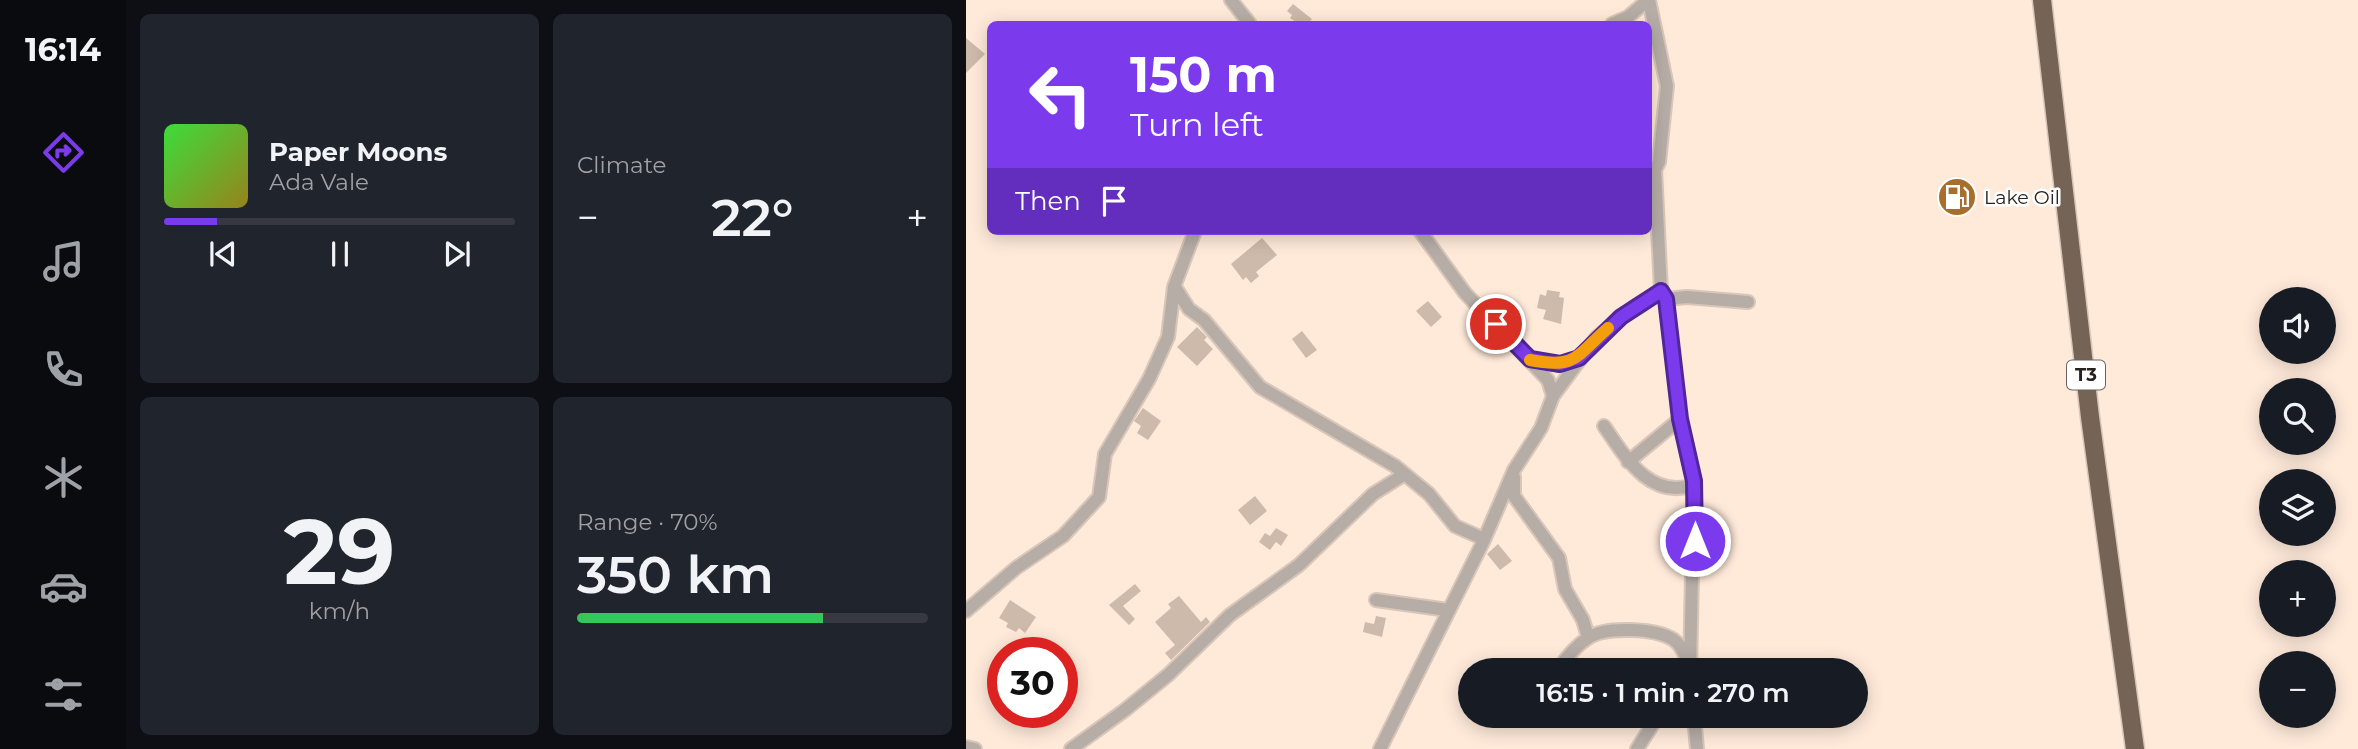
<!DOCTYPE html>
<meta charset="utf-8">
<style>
body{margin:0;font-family:Montserrat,sans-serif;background:#20242c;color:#f1f3f6;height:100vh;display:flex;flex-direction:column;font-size:26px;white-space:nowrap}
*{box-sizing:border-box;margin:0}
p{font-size:23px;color:#9ea1a6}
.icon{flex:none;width:38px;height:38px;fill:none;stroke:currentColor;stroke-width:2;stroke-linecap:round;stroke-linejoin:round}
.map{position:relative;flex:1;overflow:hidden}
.sheet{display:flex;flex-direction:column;gap:14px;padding:14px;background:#0d0f14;width:840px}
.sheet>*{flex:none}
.banner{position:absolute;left:21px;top:21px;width:665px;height:214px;border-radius:10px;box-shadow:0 4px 18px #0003;background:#7c3aed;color:#fff;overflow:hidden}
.tools{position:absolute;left:1293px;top:287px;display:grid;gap:14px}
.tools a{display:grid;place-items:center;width:77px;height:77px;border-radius:50%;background:#171b24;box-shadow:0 4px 18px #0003;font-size:35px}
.speed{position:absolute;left:21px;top:637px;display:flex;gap:14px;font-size:35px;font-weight:700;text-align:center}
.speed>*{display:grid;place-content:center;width:91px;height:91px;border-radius:50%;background:#171b24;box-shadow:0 4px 18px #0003;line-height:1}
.speed .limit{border:10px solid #d22;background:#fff;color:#111}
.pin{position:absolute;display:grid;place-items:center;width:60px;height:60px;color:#fff;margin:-30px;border:4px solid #fff;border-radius:50%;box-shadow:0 2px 7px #0007}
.me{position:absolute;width:77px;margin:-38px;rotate:0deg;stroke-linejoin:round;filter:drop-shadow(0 0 5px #0008)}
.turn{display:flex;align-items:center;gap:24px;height:147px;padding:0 28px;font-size:32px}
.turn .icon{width:91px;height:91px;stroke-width:2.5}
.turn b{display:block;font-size:49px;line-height:60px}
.then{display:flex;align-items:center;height:66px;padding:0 28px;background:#0003;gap:14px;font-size:26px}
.big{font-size:52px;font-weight:600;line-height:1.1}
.sheet .widget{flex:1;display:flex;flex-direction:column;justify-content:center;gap:10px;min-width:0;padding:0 24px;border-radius:10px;background:#20242c}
.sheet .dial{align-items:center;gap:0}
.dial b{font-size:91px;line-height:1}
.song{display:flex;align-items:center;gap:21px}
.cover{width:84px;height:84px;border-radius:10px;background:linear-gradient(135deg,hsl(120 70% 55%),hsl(50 70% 35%))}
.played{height:7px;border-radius:4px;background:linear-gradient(90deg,#7c3aed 15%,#363941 15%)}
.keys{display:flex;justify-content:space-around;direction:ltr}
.heat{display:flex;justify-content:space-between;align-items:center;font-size:38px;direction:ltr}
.charge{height:10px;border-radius:5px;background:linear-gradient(90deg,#34c759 70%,#363941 0)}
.sheet .tiles{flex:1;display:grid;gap:14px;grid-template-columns:repeat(2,1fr)}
.trip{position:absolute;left:492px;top:658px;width:410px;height:70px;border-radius:35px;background:#171b24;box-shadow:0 4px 18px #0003;font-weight:600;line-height:70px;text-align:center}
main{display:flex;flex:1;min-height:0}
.menu{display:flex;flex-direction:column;width:126px;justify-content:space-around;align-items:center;background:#090b0e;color:#9ea1a6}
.menu .icon{width:49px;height:49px}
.menu .on{color:#7c3aed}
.menu b{font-size:32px;color:#f1f3f6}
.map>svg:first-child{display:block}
.building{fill:#cebaab}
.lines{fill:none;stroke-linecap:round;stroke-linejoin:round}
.minor-casing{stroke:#d8c6b8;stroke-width:16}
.highway-casing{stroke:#d8c6b8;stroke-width:21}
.minor{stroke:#b6ada7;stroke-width:12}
.highway{stroke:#756356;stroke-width:18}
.route-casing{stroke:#51269a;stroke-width:18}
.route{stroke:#7c3aed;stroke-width:12}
.slow{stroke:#f59e0b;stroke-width:12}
.labels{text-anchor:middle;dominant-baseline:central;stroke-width:5;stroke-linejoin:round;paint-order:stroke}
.shield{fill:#fff;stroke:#696460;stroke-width:2}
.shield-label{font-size:18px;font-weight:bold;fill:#29221c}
.poi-label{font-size:19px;fill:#29221c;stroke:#fff;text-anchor:start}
</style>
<main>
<nav class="menu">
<b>16:14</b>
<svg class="icon on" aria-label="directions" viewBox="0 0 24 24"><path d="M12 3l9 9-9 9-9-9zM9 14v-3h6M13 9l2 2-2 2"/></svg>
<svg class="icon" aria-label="music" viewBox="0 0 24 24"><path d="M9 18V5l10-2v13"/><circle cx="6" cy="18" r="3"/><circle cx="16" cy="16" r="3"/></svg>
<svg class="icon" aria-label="phone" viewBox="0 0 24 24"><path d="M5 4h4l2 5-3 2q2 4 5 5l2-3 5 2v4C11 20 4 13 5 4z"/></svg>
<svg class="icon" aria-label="climate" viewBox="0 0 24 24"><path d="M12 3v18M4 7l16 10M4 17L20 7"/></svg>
<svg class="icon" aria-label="car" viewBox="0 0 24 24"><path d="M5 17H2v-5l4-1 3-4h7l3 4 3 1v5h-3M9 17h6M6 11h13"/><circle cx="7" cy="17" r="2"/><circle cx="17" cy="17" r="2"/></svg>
<svg class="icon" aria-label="filters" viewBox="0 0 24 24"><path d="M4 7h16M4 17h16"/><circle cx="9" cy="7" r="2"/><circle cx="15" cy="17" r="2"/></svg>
</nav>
<section class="sheet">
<div class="tiles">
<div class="widget">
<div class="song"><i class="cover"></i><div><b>Paper Moons</b><p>Ada Vale</p></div></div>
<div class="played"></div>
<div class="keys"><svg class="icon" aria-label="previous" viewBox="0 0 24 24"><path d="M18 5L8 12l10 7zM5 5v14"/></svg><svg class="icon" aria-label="pause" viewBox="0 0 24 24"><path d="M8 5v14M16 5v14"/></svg><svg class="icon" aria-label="next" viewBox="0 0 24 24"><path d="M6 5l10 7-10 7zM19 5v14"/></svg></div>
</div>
<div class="widget"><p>Climate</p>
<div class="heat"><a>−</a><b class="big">22°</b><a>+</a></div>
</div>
<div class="widget dial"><b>29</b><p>km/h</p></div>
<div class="widget"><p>Range · 70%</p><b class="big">350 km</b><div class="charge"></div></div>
</div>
</section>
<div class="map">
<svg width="1392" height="749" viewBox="0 0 1392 749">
<rect width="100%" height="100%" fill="#ffeada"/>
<path class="building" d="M327,4l19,15 -4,5h-9l-9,-6 2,-3 -5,-4z
M0,38l19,16 -19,19z
M296,238l15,17 -21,17 3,4 -8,7 -5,-6 -3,3 -12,-16z
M581,290l13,2 -1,5 5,1 -3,26 -18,-5 3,-9 -9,-2 3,-14 6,2z
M462,301l14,16 -11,10 -15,-16z
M231,327l10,10 -3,3 9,9 -16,17 -20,-19z
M336,331l15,19 -11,8 -14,-19z
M177,408l18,13 -13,19 -11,-7 4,-7 -7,-5z
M289,496l12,15 -17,14 -12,-15z
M310,528l12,7 -7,11 -5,-4 -6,8 -11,-8 6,-9 5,3z
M532,544l14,17 -12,9 -13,-16z
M169,584l6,7 -18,15 12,13 -6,6 -20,-20z
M213,596l22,26 5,-5 4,5 -39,38 -6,-7 10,-8 -20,-23 16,-14 -3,-4z
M44,600l26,17 -11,16 -6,-5 -3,4 -10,-5 2,-4 -9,-5z
M410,616l10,2 -4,19 -19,-5 2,-10 9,2z"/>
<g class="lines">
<defs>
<path id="minor" d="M265,0l19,24
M683,0l18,86 -8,76 -4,8 6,121 5,8 14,120 14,62 -4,189
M646,24l16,-7 20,-17
M454,231l45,62 83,87 5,16
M209,287l14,22 15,11 56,67 135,79 34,28 26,32 29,13
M700,299l21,-2 61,5
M564,360l30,4 19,-6
M638,426c22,32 46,74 90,59
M662,462l52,-43
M548,477v19l45,62 6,31 18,31 5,17
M410,600l72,10
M0,611l50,-43 47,-32 36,-39 6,-43 44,-75 19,-42 6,-50 21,-56
M592,670c8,-12 17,-24 30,-32 17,-12 68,-10 86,2 7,5 11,14 14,22
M728,716l3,33
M0,747l9,2
M105,749l54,-39 43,-35 62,-60 69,-50 74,-71 32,-20
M414,749l104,-209 30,-70 27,-42 12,-32 43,-58 38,-31 27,-16
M671,749l21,-33"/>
<path id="highway" d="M1076,0l48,417 45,332"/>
</defs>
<use href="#minor" class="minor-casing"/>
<use href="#highway" class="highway-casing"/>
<use href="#minor" class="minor"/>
<use href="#highway" class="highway"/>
</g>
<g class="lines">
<defs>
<path id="route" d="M530,324l34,35 30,5 19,-6 42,-41 40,-26 5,8 14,120 14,62 1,60"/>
</defs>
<use href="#route" class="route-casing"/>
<use href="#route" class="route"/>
<path class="slow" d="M564,360c47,9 46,-4 78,-32"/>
</g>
<defs>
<symbol id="fuel-disc" viewBox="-11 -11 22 22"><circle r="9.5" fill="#a76e2c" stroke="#fff"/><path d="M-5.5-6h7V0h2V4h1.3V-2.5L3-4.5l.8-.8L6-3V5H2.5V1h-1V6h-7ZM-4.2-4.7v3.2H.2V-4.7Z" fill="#fff"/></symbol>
</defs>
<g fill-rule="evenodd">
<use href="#fuel-disc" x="969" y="175" width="44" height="44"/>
</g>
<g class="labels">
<rect class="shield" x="1101" y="360.5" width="38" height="29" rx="5"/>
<g class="shield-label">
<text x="1120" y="375">T3</text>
</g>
<g class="poi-label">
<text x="1018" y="197">Lake Oil</text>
</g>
</g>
</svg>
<div class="tools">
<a><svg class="icon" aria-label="sound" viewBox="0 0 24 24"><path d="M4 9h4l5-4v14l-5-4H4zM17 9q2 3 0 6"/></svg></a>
<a><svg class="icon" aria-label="search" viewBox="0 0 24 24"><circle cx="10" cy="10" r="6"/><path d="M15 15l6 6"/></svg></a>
<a><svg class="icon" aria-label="layers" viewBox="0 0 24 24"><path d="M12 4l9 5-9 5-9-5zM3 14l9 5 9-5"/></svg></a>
<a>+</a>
<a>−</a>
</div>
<div class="speed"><div class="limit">30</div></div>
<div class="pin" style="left:530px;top:324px;background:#d93025"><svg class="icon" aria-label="arrive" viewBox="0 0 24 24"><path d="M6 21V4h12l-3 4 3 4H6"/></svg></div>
<svg class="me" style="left:729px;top:541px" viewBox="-20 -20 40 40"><circle r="17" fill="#7c3aed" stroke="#fff" stroke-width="3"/><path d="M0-11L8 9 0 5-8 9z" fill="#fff"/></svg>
<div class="trip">16:15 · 1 min · 270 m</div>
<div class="banner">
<div class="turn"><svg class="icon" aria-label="left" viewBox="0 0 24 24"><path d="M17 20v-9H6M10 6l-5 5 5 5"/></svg><div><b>150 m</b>Turn left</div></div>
<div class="then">Then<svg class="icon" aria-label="arrive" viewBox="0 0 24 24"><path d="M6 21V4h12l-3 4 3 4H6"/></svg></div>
</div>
</div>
</main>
